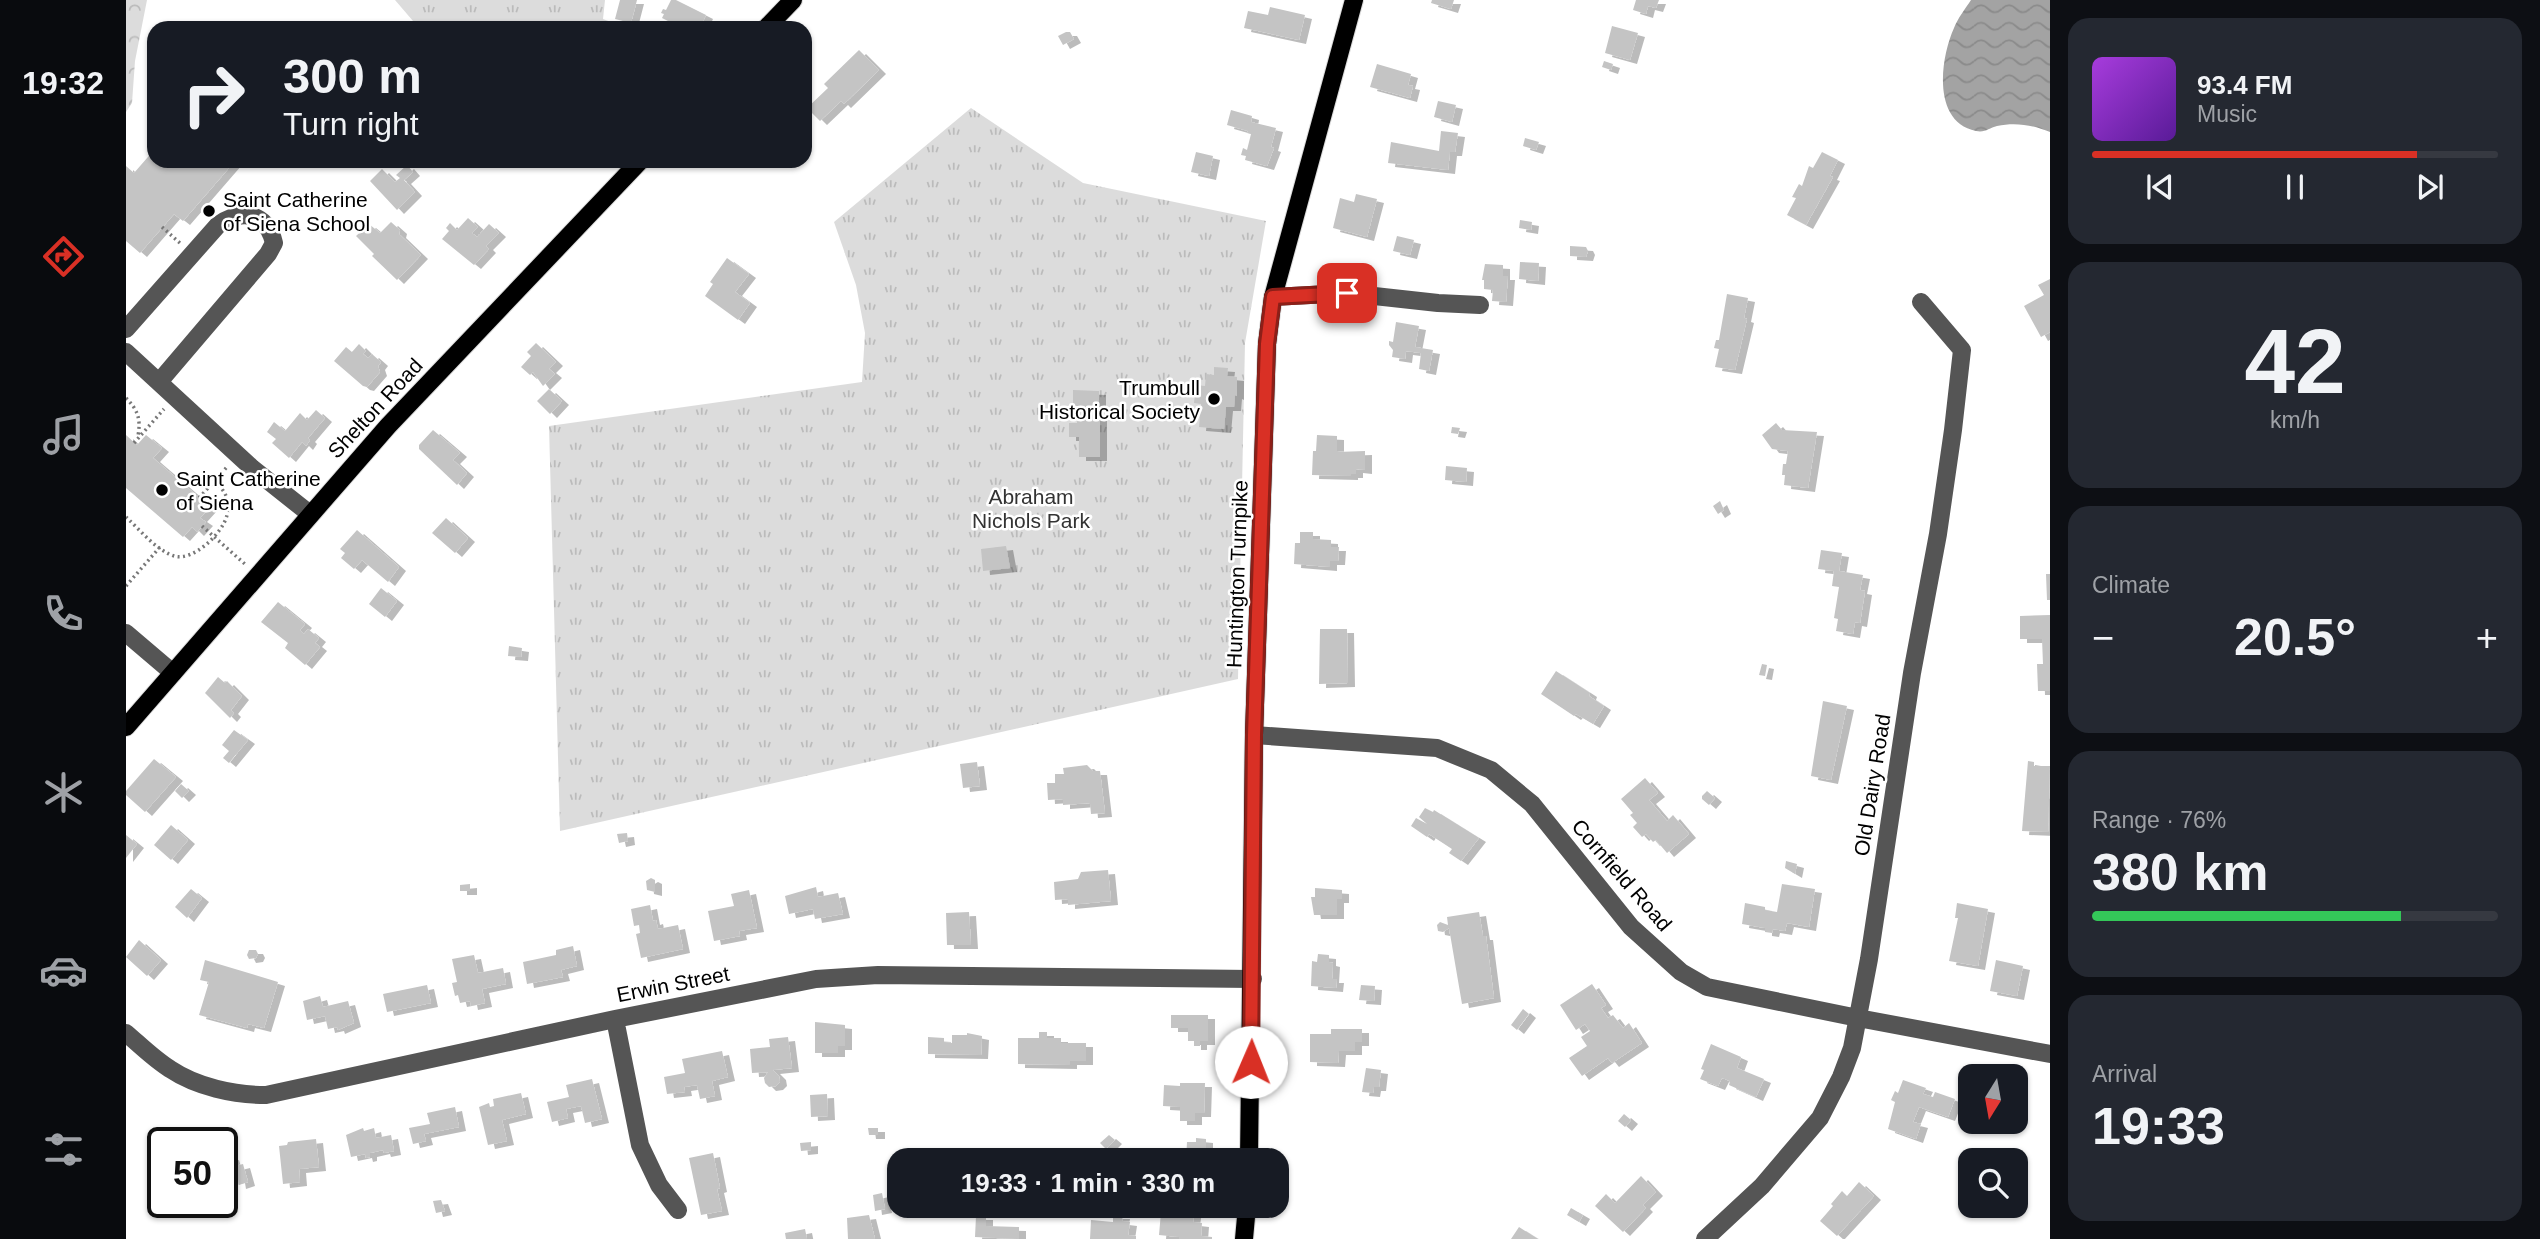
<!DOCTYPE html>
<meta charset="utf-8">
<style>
body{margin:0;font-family:Arial,sans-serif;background:#242831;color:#f1f3f6;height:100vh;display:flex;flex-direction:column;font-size:26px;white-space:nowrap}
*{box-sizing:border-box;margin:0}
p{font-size:23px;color:#9ea1a6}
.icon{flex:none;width:38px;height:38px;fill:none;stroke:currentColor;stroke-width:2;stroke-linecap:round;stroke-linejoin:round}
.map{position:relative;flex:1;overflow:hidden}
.drawer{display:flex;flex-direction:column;gap:18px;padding:18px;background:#0d0f14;width:490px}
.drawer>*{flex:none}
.banner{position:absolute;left:21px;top:21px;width:665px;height:147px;border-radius:21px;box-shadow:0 2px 5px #0004;background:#171b24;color:#f1f3f6;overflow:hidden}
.needle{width:46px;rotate:191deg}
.controls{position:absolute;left:1832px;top:1064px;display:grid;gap:14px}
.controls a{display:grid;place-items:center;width:70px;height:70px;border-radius:14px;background:#171b24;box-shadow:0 2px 5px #0004;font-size:35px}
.speed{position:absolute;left:21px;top:1127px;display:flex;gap:14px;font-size:35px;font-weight:700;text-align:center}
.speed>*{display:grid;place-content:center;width:91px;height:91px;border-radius:50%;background:#171b24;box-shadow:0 2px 5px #0004;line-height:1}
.speed .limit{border:4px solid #111;border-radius:10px;background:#fff;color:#111}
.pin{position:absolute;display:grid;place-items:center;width:60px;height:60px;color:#fff;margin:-30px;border-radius:14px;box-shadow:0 4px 10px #0006}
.me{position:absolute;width:77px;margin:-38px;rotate:1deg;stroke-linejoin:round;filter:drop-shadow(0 0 5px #0008)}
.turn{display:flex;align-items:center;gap:24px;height:147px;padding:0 21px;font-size:32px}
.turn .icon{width:91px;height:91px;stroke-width:2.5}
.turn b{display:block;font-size:49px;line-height:60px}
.big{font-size:52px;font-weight:700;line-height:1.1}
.drawer .widget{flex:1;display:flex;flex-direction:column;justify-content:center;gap:10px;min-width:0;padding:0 24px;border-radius:21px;background:#242831}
.drawer .dial{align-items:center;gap:0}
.dial b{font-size:91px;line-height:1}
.song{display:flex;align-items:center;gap:21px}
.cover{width:84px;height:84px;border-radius:10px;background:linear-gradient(135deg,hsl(280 70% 55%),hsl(270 70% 35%))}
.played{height:7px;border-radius:4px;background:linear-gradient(90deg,#d93025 80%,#363941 80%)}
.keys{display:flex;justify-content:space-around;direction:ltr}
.heat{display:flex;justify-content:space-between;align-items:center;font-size:38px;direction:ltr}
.charge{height:10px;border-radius:5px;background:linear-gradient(90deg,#34c759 76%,#363941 0)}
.trip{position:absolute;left:761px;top:1148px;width:402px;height:70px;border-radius:21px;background:#171b24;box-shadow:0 2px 5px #0004;font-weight:700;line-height:70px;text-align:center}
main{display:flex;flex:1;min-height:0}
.tabs{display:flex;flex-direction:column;width:126px;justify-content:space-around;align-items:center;background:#090b0e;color:#9ea1a6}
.tabs .icon{width:49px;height:49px}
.tabs .selected{color:#d93025}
.tabs b{font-size:32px;color:#f1f3f6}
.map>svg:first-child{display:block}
.forest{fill:url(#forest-crowns)}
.park{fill:url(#park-tufts)}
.water{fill:url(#water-waves)}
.building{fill:#c4c4c4;filter:url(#shadow)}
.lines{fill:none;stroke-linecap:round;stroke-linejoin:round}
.major-casing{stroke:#dbdbdb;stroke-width:20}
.path{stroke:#777;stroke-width:3.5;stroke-dasharray:2 3.5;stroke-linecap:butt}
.minor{stroke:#555;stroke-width:18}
.major{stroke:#000;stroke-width:18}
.route-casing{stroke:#8d1f18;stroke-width:18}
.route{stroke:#d93025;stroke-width:12}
.poi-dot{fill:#000;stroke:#fff;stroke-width:2.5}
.labels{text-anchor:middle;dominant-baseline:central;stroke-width:5;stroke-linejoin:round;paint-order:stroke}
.poi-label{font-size:21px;fill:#000;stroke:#fff;text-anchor:start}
.street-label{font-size:21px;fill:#000;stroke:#fff}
.park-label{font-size:21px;fill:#333;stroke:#fff}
</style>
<main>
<nav class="tabs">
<b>19:32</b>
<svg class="icon selected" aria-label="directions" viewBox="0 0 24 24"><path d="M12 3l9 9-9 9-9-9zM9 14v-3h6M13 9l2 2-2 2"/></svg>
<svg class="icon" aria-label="music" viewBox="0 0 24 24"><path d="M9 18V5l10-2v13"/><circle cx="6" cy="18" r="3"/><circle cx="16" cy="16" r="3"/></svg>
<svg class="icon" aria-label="phone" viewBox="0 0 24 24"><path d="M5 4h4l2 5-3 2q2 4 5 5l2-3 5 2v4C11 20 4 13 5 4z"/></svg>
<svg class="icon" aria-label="climate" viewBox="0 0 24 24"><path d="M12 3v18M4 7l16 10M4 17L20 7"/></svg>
<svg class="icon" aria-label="car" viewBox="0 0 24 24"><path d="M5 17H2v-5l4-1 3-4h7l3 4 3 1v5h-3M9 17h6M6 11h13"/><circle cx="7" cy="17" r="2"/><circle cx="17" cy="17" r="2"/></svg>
<svg class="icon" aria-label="filters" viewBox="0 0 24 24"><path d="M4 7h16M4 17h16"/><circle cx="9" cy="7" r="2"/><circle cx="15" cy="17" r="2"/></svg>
</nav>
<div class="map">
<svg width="1924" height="1239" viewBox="0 0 1924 1239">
<defs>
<pattern id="forest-crowns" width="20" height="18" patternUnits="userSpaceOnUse" patternTransform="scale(1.75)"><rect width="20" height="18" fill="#dcdcdc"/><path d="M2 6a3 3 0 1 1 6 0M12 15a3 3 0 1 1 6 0" fill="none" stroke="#bbb"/></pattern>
<pattern id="park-tufts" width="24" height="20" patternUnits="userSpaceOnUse" patternTransform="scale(1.75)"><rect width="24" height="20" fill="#dcdcdc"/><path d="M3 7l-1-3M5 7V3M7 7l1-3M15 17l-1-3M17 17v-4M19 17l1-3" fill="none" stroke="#bbb"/></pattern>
<pattern id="water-waves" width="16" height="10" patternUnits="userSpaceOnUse" patternTransform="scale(1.75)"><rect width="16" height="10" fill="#a3a3a3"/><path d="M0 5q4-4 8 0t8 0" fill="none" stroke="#8b8b8b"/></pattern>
<filter id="shadow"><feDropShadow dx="7" dy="4" stdDeviation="0" flood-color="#0004"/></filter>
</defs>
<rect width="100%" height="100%" fill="#fff"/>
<path class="forest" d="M0,0h21l-12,61 -3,42 -6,9z"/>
<path class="park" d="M269,0h210l-2,19 24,9h-208z
M845,108l112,75 183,38 -21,122 -7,336 -678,152 -11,-405 313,-44 3,-49 -9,-48 -22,-63z"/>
<path class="water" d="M1845,0h79v132c-18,-7 -34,-10 -53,-6 -8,2 -12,7 -21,5 -44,-9 -36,-72 -22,-103 4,-10 11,-19 17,-28z"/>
<path class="building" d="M494,0h17l-6,23 -16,-4z
M545,0h5l30,15 -6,13h-18l-20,-10 2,-4 -3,-1 2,-4 3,1z
M1306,0h22l-3,9 -20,-6z
M1510,0h23l-3,8 -8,-2 -2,8 -13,-4z
M1144,7l35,8 -6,25 -55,-12 4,-17 20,4z
M1486,26l26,7 -8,27 -25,-7z
M940,32h4l4,7 -11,6 -5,-9z
M733,50l20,20 -35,34 -3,-3 -21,20 -13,-13 21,-20 -4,-4z
M1478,61l9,3 -2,6 -9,-3z
M1251,64l34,10 -3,11 5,1 -3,12 -40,-11z
M1312,101l18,4 -4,17 -18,-5z
M1105,110l21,6 -1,6 25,6 -5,19 3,1 -7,18 -22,-6 1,-4 -5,-1 2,-7 4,2 4,-16 -4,-1 1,-2 -21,-6z
M1315,131l17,2 -3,19h-5l-2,18 -60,-7 3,-21 48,9z
M1399,138l14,4 -3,8 -13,-4z
M28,150v11h81l-52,60 -9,-7 -34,39 -14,-12v-75l8,7z
M1070,152l17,4 -4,20 -18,-4z
M1696,152l16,8 -8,16 3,1 -27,48 -19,-10 9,-17 -4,-1 7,-13 3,2 7,-20 4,2z
M281,165l6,7 -9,8 11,12 -18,18 -27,-29 12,-12 13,13 5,-4 -4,-3z
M1230,194l21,5 -10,38 -34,-9 7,-30 14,4z
M342,218l10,9 -6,6 5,4 12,-13 10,9 -13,13 3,3 -15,16 -32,-26 7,-8 -3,-3 4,-5 7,7z
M1394,220l12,2 -1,8 -12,-2z
M265,222l9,8 -1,4 22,21 -24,25 -25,-24 2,-2 -18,-18 13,-12 11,9z
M1271,236l17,4 -4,15 -17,-4z
M1444,246l16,1 2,4 -2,6 -16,-1z
M601,258l22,16 -14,18 15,11 -12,17 -33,-24 8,-12 -3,-2z
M1394,262l19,1 -1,18 -19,-2z
M1359,264l18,1v11h5l-2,26 -14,-1 1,-11 -9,-1v-9h-2z
M1924,279v53l-9,5 -17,-31 20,-11 -6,-10z
M1601,294l21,4 -4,20 3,1 -12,51 -20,-3 4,-18 -5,-1 2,-8h3z
M1270,322l23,4 -4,21 18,3 -4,21 -10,-2 2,-16 -15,-2 -1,8 -13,-2 1,-7 -4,-5v-4l4,1z
M410,343l20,19 -7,7 6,5 -12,12 -10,-14 -3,3 -9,-8 10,-11 -4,-4z
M233,344l7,7 -3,3 5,4 4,-4 9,8 -3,4 2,6 -13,15 -4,-1 -29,-25 12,-14 6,5z
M1088,367l14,1 -1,8 10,1v19l-2,-1 -1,12h-8l-2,22 -25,-2 2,-23 -7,-1 2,-18 9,1 1,-12 8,1z
M423,389l13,12 -12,13 -13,-13z
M947,390l26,1v16l-26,-1z
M190,410l9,8 -17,20 2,2 -4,6 -4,-4 -13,16 -17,-15 4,-4 -9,-7 7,-10 11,9 15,-18 7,7z
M952,415h22v42h-21v-20h-10v-14h8z
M1650,423l6,7 35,2 -9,56 -24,-3 1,-10h-3l1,-11h3l2,-13 -16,-2 -10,-14z
M1326,427l8,1 -2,6 -7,-1z
M307,430l27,23 -7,7 14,13 -10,12 -38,-36v-4z
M0,435l11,10 9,-10 16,13 -9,10 57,49 -10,11 6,4 -9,10 -5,-5 -9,10 -57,-49z
M1191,435l20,1v16l28,-1v19l-9,-1v5h-5v2l-39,-1 1,-24h3z
M1320,466l21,2 -1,14 -21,-2z
M1594,501l4,9 -6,4 -5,-8z
M320,518l22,20 -13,15 -23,-20z
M231,530l42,37 -11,15 -26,-22 -8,9 -13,-11 4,-5 -5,-4z
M1174,532h13v7l18,1v7h8l-1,14h-8v6l-36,-3 1,-21h5z
M880,546l4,22 -27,3 -2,-22z
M1695,550l21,3 -3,18 24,4 -3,15 5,1 -5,32 -5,-1 -2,12 -17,-3 2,-12 -4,-1 5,-31 -7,-1 2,-15 -16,-2z
M1920,574h4v26h-3z
M255,588l16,13 -12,16 -16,-13z
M152,602l27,22 -5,6 4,4 4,-5 11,9 -4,5 5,4 -15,18 -20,-17 3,-5 -27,-21z
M1924,615v76h-12l-1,-27h6l-1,-25h-22v-23z
M1194,629h27l1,54 -29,1z
M383,646l13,2 -1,9 -13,-1z
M1636,664l5,1 -2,11 -6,-1z
M1430,671l34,22 -1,3 15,10 -11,18 -17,-10 -2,2 -33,-22z
M92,677l7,6 2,-2 15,15 -11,14 3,3 -4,5 -25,-25z
M1697,701l24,5 -16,74 -20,-4z
M108,730l14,10 -19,23 -6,-5 6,-7 -7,-6z
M28,759l22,18 -31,35 -19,-17v-4z
M1902,761l6,1v4h16l-2,66 -26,-1z
M851,762l3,24 -17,2 -3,-24z
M961,765l6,6h7l5,42 -14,1 -1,-11 -27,2v-6l-15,1 -1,-17h8v-9h9l-1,-6z
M1519,778l13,15 -9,7 18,21 6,-6 16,19 -22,19 -11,-13 -3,2 -7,-8 -4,3 -9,-10 4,-4 -7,-8 3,-2 -12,-14z
M55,784l8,7 -7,7 -7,-7z
M1581,791l8,7 -6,7 -7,-6v-3z
M1299,808l8,4 1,-2 45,28 -18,23 -12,-8 3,-4 -23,-15 -2,3 -16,-11 5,-8 11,6 -8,-7z
M45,825l17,15 -17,20 -17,-15z
M501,833l1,8 -9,2 -2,-9z
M0,835l11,9 -11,14z
M1660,861l11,3 -2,10 -10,-6z
M982,870l3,31 -43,4v-6l-13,1 -1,-18 24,-3 3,-7z
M525,878l4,2v12l-8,-2 -1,-9z
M344,884v7h-10v-6z
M1656,884l33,5 -6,38 -22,-4 -2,8 -12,-2 -1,4 -7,-1v-4l-23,-4 3,-21 20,4v3l12,2z
M690,887l2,10 20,-4 5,21 -28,5 -2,-10 -24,5 -4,-18z
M1189,888l27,2v9h-5v16h-23l-3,-18h4z
M65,889l11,9 -15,20 -12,-11z
M623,890l8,38 -18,3 1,5 -26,5 -6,-30 26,-5 -3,-12z
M1831,903l31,6 -10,57 -29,-5 9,-43h-3z
M524,905l3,16 3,-1 2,9 20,-4 5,24 -42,9 -5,-24 4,-1 -1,-8 -5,1 -3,-17z
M843,912l2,33h-24l-1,-32z
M1353,912l4,24h3l8,62 -32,6 -13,-76 -6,4 -5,-1 -1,-6 3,-3 8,3 -1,-8z
M13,940l22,20 -14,16 -21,-19z
M447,946l4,20 -16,4 2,7 -36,7 -4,-22 33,-7v-5z
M123,950h7l2,4 -2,4 -7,1 -2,-4z
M1192,954l11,1v7l4,1 -1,16h5l-1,9 -25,-2 1,-25 5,1z
M348,955l4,18 25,-5 3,16 -24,5 3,14 -14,3 -1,-5 -10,2 -2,-8 -3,1 -3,-13 5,-1 -5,-23z
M79,960l73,22 -14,46 -16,-4 -1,4 -48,-13 10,-33 -9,-2z
M1870,960l27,6 -6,30 -27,-5z
M1466,984l14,21 -5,3 7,10 5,-3 10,13 6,-5 13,20 -30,20 -4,-5 -26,18 -13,-18 18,-12 -6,-9 9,-6 -5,-7 -9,6 -16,-25z
M301,985l4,18 -44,9 -4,-18z
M1235,985l14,1 -1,15 -15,-1z
M194,996l3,11 25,-6 6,22 -16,7 -1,-3 -9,2 -3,-13 -18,4 -4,-19z
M1397,1009l6,5 -12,16 -6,-5z
M1045,1015h37v26h-8v5h-6v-5h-6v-13h-17z
M689,1022l30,3v21h-7v7h-23z
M1205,1029h31v13h-7v9h-16l-1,12 -28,-1v-28h21z
M913,1032h8v6h14v5h25v18h-16v4l-52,-1v-26h21z
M841,1033l15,3 -1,19 -53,-1v-17l16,1v4l8,1v-8h15z
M662,1037l4,31 -19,2 6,6 1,6 -4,4 -7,1 -4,-4 -1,-5 4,-6 -16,1 -2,-24 20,-2 -1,-8z
M1585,1044l30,13 -4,11 27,11 -8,18 -27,-12 1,-4 -8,-3 -4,8 -18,-7 4,-9 -3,-1z
M596,1051l6,26 -16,4 3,15 -15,3 -3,-14 -13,2 1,5 -18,2 -3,-17 21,-4 -3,-14z
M1240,1068l15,2 -2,17h-5l-1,6 -11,-1z
M466,1079l10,40 -17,4 -4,-17 -15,3 2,9 -16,4 -5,-20 22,-5 -3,-12z
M1777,1080l23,8 -3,6 10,3 2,-5 20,7 -7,18 -29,-10 -6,15 8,2 -5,15 -28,-10 7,-27 -4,-2 4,-9 3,2z
M1054,1083h25l-1,30h-9v8h-15v-14l-17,-1 1,-21 16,1z
M395,1093l5,21 -24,6 5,21 -19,4 -9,-38 10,-4 1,4 4,-1 -1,-7z
M701,1094l1,22 -17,1 -1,-22z
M329,1107l4,20 -35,7 2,7 -13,3 -4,-16 21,-4 -3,-11z
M1498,1114l7,6 -6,7 -7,-6z
M237,1128l1,3 10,-3 2,10 15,-3 3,16 -10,2 -1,-3 -13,3v4l-4,1 -1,-4 -14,3 -5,-22z
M742,1128h10v7h-9z
M983,1135l6,5 -9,9 -6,-6z
M1070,1138l10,1v13h3v7l-23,1 1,-18h9z
M190,1139l3,28 -20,2 1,13 -17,2 -4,-38 8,-1 1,-3z
M685,1142v8l-10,1 -1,-8z
M587,1153l7,35 -3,1 5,22 -21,4 -12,-57z
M106,1156l3,10 8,-2 5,18 -9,3 -1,-6 -16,4v-24z
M1515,1176l15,16 -13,13 3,3 -23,24 -28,-26 11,-12 9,9z
M1733,1182l15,14 -37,40 -17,-15 13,-15 -2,-2 11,-13 5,5z
M756,1193l3,16 -10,2 -2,-16z
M315,1200l4,11 -9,2 -3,-12z
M774,1206h20v6l-20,1z
M1056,1206l13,1 -2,15 9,1 -1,13 11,1v2h-33v-2l-20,-2 2,-23 16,1 -1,4h5z
M1445,1208l12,7 -4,7 -12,-7z
M743,1215l6,24h-27l-1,-21z
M987,1215h10l-1,6 8,1 -2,13 8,1v3h-46l1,-19 22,2z
M850,1216h10v10l33,1v12l-44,-2z
M1393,1227l19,12h-27z
M679,1229l2,10h-21l-1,-6z"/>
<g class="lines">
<defs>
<path id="major" d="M640,28l27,-28
M0,727l262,-301 252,-265
M1123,1160l5,-425 13,-391 6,-47 81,-297
M1118,1239l3,-33"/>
</defs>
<use href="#major" class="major-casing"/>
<path class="path" d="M36,227l19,17
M0,398c12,12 15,21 12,38
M8,443l30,-34
M73,498l28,-31
M0,517c14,13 30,33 48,39 19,6 49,-23 53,-41 4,-14 -2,-24 -12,-34
M76,526l44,39
M0,586l34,-39"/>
<path class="minor" d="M1147,297l74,-4 91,10 42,2
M0,329l92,-104c24,-17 49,-12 56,18l-6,11 -109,128
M0,352l126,116 58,46
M0,633l47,40
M1128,735l183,13 54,22 41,34 99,123 50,45 26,15 151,31 192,36
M489,1019l25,126 19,40 19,25
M0,1033c14,12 28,26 44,36 27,18 64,26 96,26l349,-76 201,-40 62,-4 375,4
M1579,1239l57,-53 58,-68 21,-41 11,-29 17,-89 43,-286 26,-139 15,-104 9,-80 -41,-48"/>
<use href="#major" class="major"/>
</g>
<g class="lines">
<defs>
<path id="route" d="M1125,1062l3,-327 13,-391 6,-47 74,-4"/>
</defs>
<use href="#route" class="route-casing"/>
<use href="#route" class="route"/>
</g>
<g class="poi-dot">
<circle cx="83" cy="211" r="7"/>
<circle cx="1088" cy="399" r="7"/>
<circle cx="36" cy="490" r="7"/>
</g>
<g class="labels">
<g class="poi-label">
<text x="97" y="199">Saint Catherine<tspan x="97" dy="24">of Siena School</tspan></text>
<text x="1074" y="387" text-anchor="end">Trumbull<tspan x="1074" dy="24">Historical Society</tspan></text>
<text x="50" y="478">Saint Catherine<tspan x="50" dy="24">of Siena</tspan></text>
</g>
<g class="street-label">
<text transform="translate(249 408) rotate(-47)">Shelton Road</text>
<text transform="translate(1111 574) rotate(-88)">Huntington Turnpike</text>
<text transform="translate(1746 785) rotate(-81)">Old Dairy Road</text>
<text transform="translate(1496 875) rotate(49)">Cornfield Road</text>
<text transform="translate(547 984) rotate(-11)">Erwin Street</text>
</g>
<g class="park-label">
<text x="905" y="496">Abraham<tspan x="905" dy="24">Nichols Park</tspan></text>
</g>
</g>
</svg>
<div class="controls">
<a><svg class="needle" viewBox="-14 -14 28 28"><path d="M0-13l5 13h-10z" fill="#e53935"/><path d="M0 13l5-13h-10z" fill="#9ea1a6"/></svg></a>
<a><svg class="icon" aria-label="search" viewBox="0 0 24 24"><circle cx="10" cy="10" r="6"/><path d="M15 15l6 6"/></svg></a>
</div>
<div class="speed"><div class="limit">50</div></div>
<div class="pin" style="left:1221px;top:293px;background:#d93025"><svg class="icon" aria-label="arrive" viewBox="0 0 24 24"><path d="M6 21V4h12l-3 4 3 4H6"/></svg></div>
<svg class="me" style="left:1125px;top:1062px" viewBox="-20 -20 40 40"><circle r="19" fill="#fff"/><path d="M0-13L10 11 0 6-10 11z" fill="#d93025"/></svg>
<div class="trip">19:33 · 1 min · 330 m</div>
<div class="banner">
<div class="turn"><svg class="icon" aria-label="right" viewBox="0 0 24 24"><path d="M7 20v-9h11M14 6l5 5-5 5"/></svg><div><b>300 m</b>Turn right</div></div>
</div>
</div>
<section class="drawer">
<div class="widget">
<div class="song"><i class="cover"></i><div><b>93.4 FM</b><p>Music</p></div></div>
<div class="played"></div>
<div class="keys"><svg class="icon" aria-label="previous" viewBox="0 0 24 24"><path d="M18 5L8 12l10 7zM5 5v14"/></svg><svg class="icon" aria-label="pause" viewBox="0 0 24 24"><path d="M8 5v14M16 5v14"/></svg><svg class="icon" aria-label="next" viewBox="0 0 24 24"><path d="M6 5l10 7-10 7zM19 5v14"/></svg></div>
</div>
<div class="widget dial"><b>42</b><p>km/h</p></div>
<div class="widget"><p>Climate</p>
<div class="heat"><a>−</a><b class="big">20.5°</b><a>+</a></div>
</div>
<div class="widget"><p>Range · 76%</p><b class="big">380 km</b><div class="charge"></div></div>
<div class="widget"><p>Arrival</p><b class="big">19:33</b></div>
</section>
</main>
